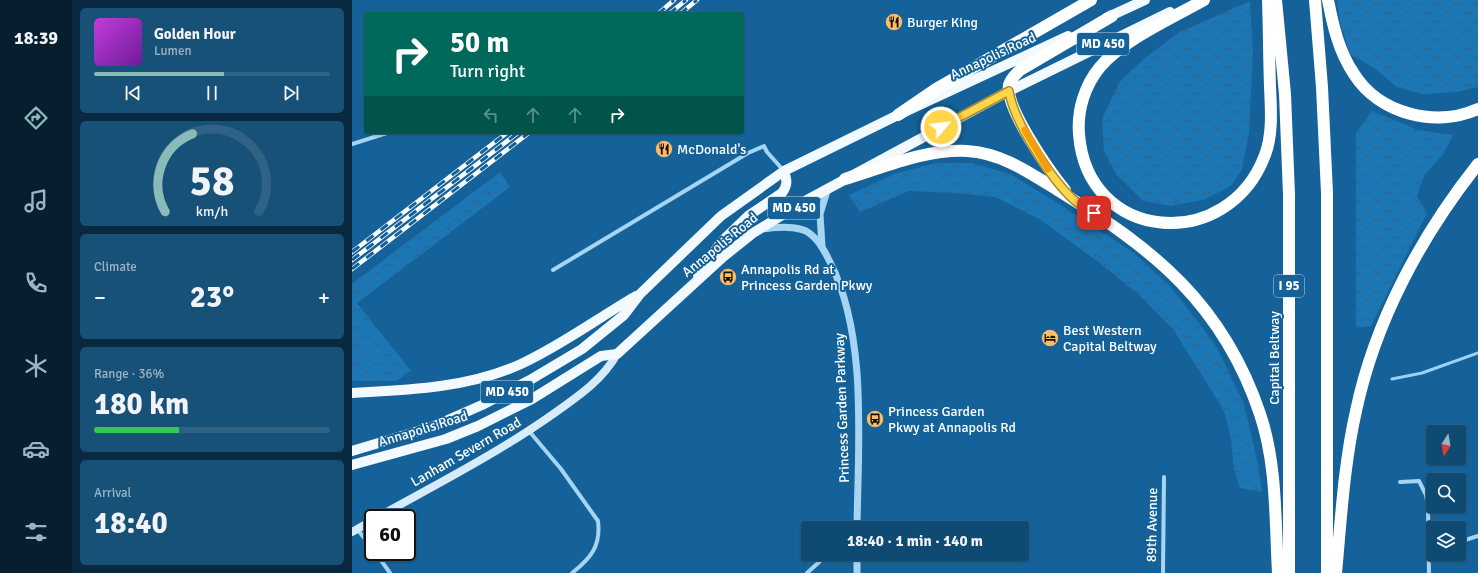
<!DOCTYPE html>
<meta charset="utf-8">
<style>
body{margin:0;font-family:Signika,sans-serif;background:#185178;color:#f1f3f6;height:100vh;display:flex;flex-direction:column;font-size:15px;white-space:nowrap}
*{box-sizing:border-box;margin:0}
p{font-size:13px;color:#9bb3c4}
.icon{flex:none;width:22px;height:22px;fill:none;stroke:currentColor;stroke-width:2;stroke-linecap:round;stroke-linejoin:round}
.map{position:relative;flex:1;overflow:hidden}
.panel{display:flex;flex-direction:column;gap:8px;padding:8px;background:#08293f;width:280px}
.panel>*{flex:none}
.guide{position:absolute;left:12px;top:12px;width:380px;height:122px;border-radius:4px;box-shadow:0 1px 3px #0004,0 0 0 1px #2f6285;background:#00695c;color:#fff;overflow:hidden}
.needle{width:26px;rotate:191deg}
.buttons{position:absolute;left:1074px;top:425px;display:grid;gap:8px}
.buttons a{display:grid;place-items:center;width:40px;height:40px;border-radius:4px;background:#0f4a73;box-shadow:0 1px 3px #0004,0 0 0 1px #2f6285;font-size:20px}
.speed{position:absolute;left:12px;top:509px;display:flex;gap:8px;font-size:20px;font-weight:700;text-align:center}
.speed>*{display:grid;place-content:center;width:52px;height:52px;border-radius:50%;background:#0f4a73;box-shadow:0 1px 3px #0004,0 0 0 1px #2f6285;line-height:1}
.speed .limit{border:2px solid #111;border-radius:6px;background:#fff;color:#111}
.pin{position:absolute;display:grid;place-items:center;width:34px;height:34px;color:#fff;margin:-17px;border-radius:8px;box-shadow:0 2px 6px #0006}
.me{position:absolute;width:44px;margin:-22px;rotate:62deg;stroke-linejoin:round;filter:drop-shadow(0 0 3px #0008)}
.turn{display:flex;align-items:center;gap:14px;height:84px;padding:0 20px;font-size:18px}
.turn .icon{width:52px;height:52px;stroke-width:2.5}
.turn b{display:block;font-size:28px;line-height:34px}
.lanes{display:flex;align-items:center;height:38px;padding:0 20px;background:#0003;justify-content:center;gap:20px;direction:ltr}
.lanes .off{opacity:.35}
.big{font-size:30px;font-weight:800;line-height:1.1}
.panel .widget{flex:1;display:flex;flex-direction:column;justify-content:center;gap:6px;min-width:0;padding:0 14px;border-radius:6px;background:#185178}
.panel .dial{align-items:center;gap:0}
.dial svg{height:104px;overflow:visible;fill:none;stroke:#2f6285;stroke-width:7;stroke-linecap:round;text-anchor:middle}
.dial text{fill:#f1f3f6;stroke:none}
.song{display:flex;align-items:center;gap:12px}
.cover{width:48px;height:48px;border-radius:6px;background:linear-gradient(135deg,hsl(290 70% 55%),hsl(280 70% 35%))}
.played{height:4px;border-radius:2px;background:linear-gradient(90deg,#8bbbb9 55%,#2f6285 55%)}
.keys{display:flex;justify-content:space-around;direction:ltr}
.heat{display:flex;justify-content:space-between;align-items:center;font-size:22px;direction:ltr}
.charge{height:6px;border-radius:3px;background:linear-gradient(90deg,#34c759 36%,#2f6285 0)}
.trip{position:absolute;left:449px;top:521px;width:228px;height:40px;border-radius:4px;background:#0f4a73;box-shadow:0 1px 3px #0004,0 0 0 1px #2f6285;font-weight:800;line-height:40px;text-align:center}
main{display:flex;flex:1;min-height:0}
.tab-bar{display:flex;flex-direction:column;width:72px;justify-content:space-around;align-items:center;background:#061e2e;color:#9bb3c4}
.tab-bar .icon{width:28px;height:28px}
.tab-bar .current{color:#8bbbb9}
.tab-bar b{font-size:18px;color:#f1f3f6}
.map>svg:first-child{display:block}
.forest{fill:url(#forest-crowns)}
.lines{fill:none;stroke-linecap:round;stroke-linejoin:round}
.stream{stroke:#98d2f6;stroke-width:3}
.minor{stroke:#a6d4f3;stroke-width:4}
.tertiary{stroke:#a6d4f3;stroke-width:7}
.secondary{stroke:#d6ecfc;stroke-width:8}
.primary{stroke:#f2f9ff;stroke-width:10}
.motorway{stroke:#fff;stroke-width:12}
.rail-casing{stroke:#fff;stroke-width:4.5}
.rail{stroke:#146299;stroke-width:3;stroke-dasharray:9;stroke-linecap:butt}
.route-casing{stroke:#a68a30;stroke-width:10}
.route{stroke:#ffd54a;stroke-width:7}
.slow{stroke:#f59e0b;stroke-width:7}
.labels{text-anchor:middle;dominant-baseline:central;stroke-width:4;stroke-linejoin:round;paint-order:stroke}
.shield{fill:#146299;stroke:#b8d0e0;stroke-width:1}
.shield-label{font-size:13px;font-weight:bold;fill:#fff}
.poi-label{font-size:14px;fill:#fff;stroke:#146299;text-anchor:start}
.street-label{font-size:14px;fill:#fff;stroke:#146299}
</style>
<main>
<nav class="tab-bar">
<b>18:39</b>
<svg class="icon current" aria-label="directions" viewBox="0 0 24 24"><path d="M12 3l9 9-9 9-9-9zM9 14v-3h6M13 9l2 2-2 2"/></svg>
<svg class="icon" aria-label="music" viewBox="0 0 24 24"><path d="M9 18V5l10-2v13"/><circle cx="6" cy="18" r="3"/><circle cx="16" cy="16" r="3"/></svg>
<svg class="icon" aria-label="phone" viewBox="0 0 24 24"><path d="M5 4h4l2 5-3 2q2 4 5 5l2-3 5 2v4C11 20 4 13 5 4z"/></svg>
<svg class="icon" aria-label="climate" viewBox="0 0 24 24"><path d="M12 3v18M4 7l16 10M4 17L20 7"/></svg>
<svg class="icon" aria-label="car" viewBox="0 0 24 24"><path d="M5 17H2v-5l4-1 3-4h7l3 4 3 1v5h-3M9 17h6M6 11h13"/><circle cx="7" cy="17" r="2"/><circle cx="17" cy="17" r="2"/></svg>
<svg class="icon" aria-label="filters" viewBox="0 0 24 24"><path d="M4 7h16M4 17h16"/><circle cx="9" cy="7" r="2"/><circle cx="15" cy="17" r="2"/></svg>
</nav>
<section class="panel">
<div class="widget">
<div class="song"><i class="cover"></i><div><b>Golden Hour</b><p>Lumen</p></div></div>
<div class="played"></div>
<div class="keys"><svg class="icon" aria-label="previous" viewBox="0 0 24 24"><path d="M18 5L8 12l10 7zM5 5v14"/></svg><svg class="icon" aria-label="pause" viewBox="0 0 24 24"><path d="M8 5v14M16 5v14"/></svg><svg class="icon" aria-label="next" viewBox="0 0 24 24"><path d="M6 5l10 7-10 7zM19 5v14"/></svg></div>
</div>
<div class="widget dial"><svg viewBox="0 0 100 80">
<path d="M14 69A42 42 0 1 1 86 69"/>
<path d="M14 69A42 42 0 0 1 35 9" stroke="#8bbbb9"/>
<text x="50" y="56" font-size="32" font-weight="700">58</text>
<text x="50" y="72" font-size="11">km/h</text>
</svg></div>
<div class="widget"><p>Climate</p>
<div class="heat"><a>−</a><b class="big">23°</b><a>+</a></div>
</div>
<div class="widget"><p>Range · 36%</p><b class="big">180 km</b><div class="charge"></div></div>
<div class="widget"><p>Arrival</p><b class="big">18:40</b></div>
</section>
<div class="map">
<svg width="1126" height="573" viewBox="0 0 1126 573">
<defs>
<pattern id="forest-crowns" width="20" height="18" patternUnits="userSpaceOnUse"><rect width="20" height="18" fill="#1c76b3"/><path d="M2 6a3 3 0 1 1 6 0M12 15a3 3 0 1 1 6 0" fill="none" stroke="#346180"/></pattern>
</defs>
<rect width="100%" height="100%" fill="#146299"/>
<path class="forest" d="M985,0h141v87l-22,5 -34,2 -25,-7 -23,-19 -24,-14 -10,-32z
M898,1l3,50 -4,81 -7,37 -11,17 -28,14 -33,6 -27,-5 -26,-26 -13,-23 -2,-33 18,-38 25,-23 33,-25z
M1020,111l46,19 35,5 -10,19 -19,22 -7,20 10,17 -56,113 -15,2v-195z
M584,163h36l38,11 46,28 78,51 36,33 45,58 29,60 14,60 4,28 -22,-4 -6,-19 -3,-30 -7,-28 -51,-82 -34,-34 -39,-32 -61,-44 -44,-22 -40,-4 -46,-2 -49,21 -11,-17 45,-21z
M148,172l10,15 -153,116 54,68 -15,10h-44v-97z"/>
<g class="lines">
<path class="stream" d="M1040,379l30,-6 56,-20"/>
<path class="minor" d="M0,144l38,-12
M201,270l195,-117 16,-7 3,6 17,19
M177,431l32,38 37,52c3,25 -7,37 -26,52
M1048,482l19,-1 7,14 2,13 1,65
M5,529l16,20
M1107,542l19,-6
M23,552l15,21
M455,573l21,-19
M811,573l1,-96"/>
<path class="tertiary" d="M409,229c13,-1 32,-4 45,2 12,7 18,19 24,31 38,75 28,182 27,266
M470,246l-2,-32 8,-26
M505,573v-19"/>
<path class="secondary" d="M24,518c61,-34 124,-66 180,-106 24,-17 47,-33 61,-58
M0,532l21,-12"/>
<path class="primary" d="M754,18l39,-18
M346,275l23,-33 27,-26 34,-23c6,-8 5,-13 2,-22
M0,393c57,-3 116,-5 169,-29 41,-19 77,-46 115,-68
M0,451l80,-24 50,-22 48,-25 52,-31 42,-34 16,-21 81,-78 63,-45 114,-56 170,-79
M0,465l94,-26 32,-13 54,-27 69,-43 16,-2 106,-97 30,-24 54,-33 202,-109 161,-79"/>
<path class="motorway" d="M852,0c-30,17 -83,41 -104,67 -15,18 -23,43 -21,67 8,109 149,120 186,21 8,-21 6,-46 5,-68 -1,-29 -1,-58 -2,-87
M924,0l9,94 4,101v378
M963,0l7,87 5,106v380
M976,0c5,26 11,52 26,74 25,40 82,54 124,35
M546,115l38,-26 155,-89
M493,179c40,-12 80,-30 122,-28 35,2 63,22 92,40 95,58 164,113 201,223 17,50 15,106 18,159
M713,190c-15,-18 -60,-82 -56,-105 2,-7 7,-11 11,-15l92,-54
M984,573c5,-54 8,-109 20,-162 19,-90 65,-175 122,-247"/>
<defs>
<path id="rail" d="M306,14l16,-14
M317,14l17,-14
M328,14l17,-14
M0,252l156,-120
M0,260l167,-128
M0,269l178,-137"/>
</defs>
<use href="#rail" class="rail-casing"/>
<use href="#rail" class="rail"/>
</g>
<g class="lines">
<defs>
<path id="route" d="M589,127l68,-36c4,29 42,88 64,108 6,6 14,10 21,14"/>
</defs>
<use href="#route" class="route-casing"/>
<use href="#route" class="route"/>
<path class="slow" d="M673,130l23,39"/>
</g>
<defs>
<symbol id="restaurant-disc" viewBox="-11 -11 22 22"><circle r="9.5" fill="#ffbd68" stroke="#146299"/><path d="M-5-6h1v4h1v-4h1v4h1v-4h1v5L-1.5 .5V6h-2V.5L-5-1ZM5-6V6H3V1.5H1.5Q1.5-4 5-6Z" fill="#111"/></symbol>
<symbol id="bus-disc" viewBox="-11 -11 22 22"><circle r="9.5" fill="#ffbd68" stroke="#146299"/><path d="M-5-6H5V4H4V6H2V4H-2V6H-4V4H-5ZM-3.5-4V0h7V-4ZM-3.5 1.2v1.5H-2V1.2ZM2 1.2v1.5H3.5V1.2Z" fill="#111"/></symbol>
<symbol id="hotel-disc" viewBox="-11 -11 22 22"><circle r="9.5" fill="#ffbd68" stroke="#146299"/><path d="M-6-4.5h1.5V1H6V5H4.5V3h-9V5H-6ZM-4 0a1.8 1.8 0 1 1 3.6 0ZM.5 0V-2.5h3Q6-2.5 6 0Z" fill="#111"/></symbol>
</defs>
<g fill-rule="evenodd">
<use href="#restaurant-disc" x="532" y="12" width="20" height="20"/>
<use href="#restaurant-disc" x="302" y="139" width="20" height="20"/>
<use href="#bus-disc" x="366" y="267" width="20" height="20"/>
<use href="#hotel-disc" x="688" y="328" width="20" height="20"/>
<use href="#bus-disc" x="513" y="409" width="20" height="20"/>
</g>
<g class="labels">
<g class="shield">
<rect x="725" y="33" width="52" height="22" rx="3"/>
<rect x="416" y="197" width="52" height="22" rx="3"/>
<rect x="922" y="275" width="30" height="22" rx="3"/>
<rect x="129" y="381" width="52" height="22" rx="3"/>
</g>
<g class="shield-label">
<text x="751" y="44">MD 450</text>
<text x="442" y="208">MD 450</text>
<text x="937" y="286">I 95</text>
<text x="155" y="392">MD 450</text>
</g>
<g class="poi-label">
<text x="555" y="22">Burger King</text>
<text x="325" y="149">McDonald's</text>
<text x="389" y="269">Annapolis Rd at<tspan x="389" dy="16">Princess Garden Pkwy</tspan></text>
<text x="711" y="330">Best Western<tspan x="711" dy="16">Capital Beltway</tspan></text>
<text x="536" y="411">Princess Garden<tspan x="536" dy="16">Pkwy at Annapolis Rd</tspan></text>
</g>
<g class="street-label">
<text transform="translate(641 56) rotate(-25)">Annapolis Road</text>
<text transform="translate(368 245) rotate(-39)">Annapolis Road</text>
<text transform="translate(922 358) rotate(-90)">Capital Beltway</text>
<text transform="translate(490 408) rotate(-92)">Princess Garden Parkway</text>
<text transform="translate(71 429) rotate(-17)">Annapolis Road</text>
<text transform="translate(114 452) rotate(-30)">Lanham Severn Road</text>
<text transform="translate(800 525) rotate(-89)">89th Avenue</text>
</g>
</g>
</svg>
<div class="buttons">
<a><svg class="needle" viewBox="-14 -14 28 28"><path d="M0-13l5 13h-10z" fill="#e53935"/><path d="M0 13l5-13h-10z" fill="#9bb3c4"/></svg></a>
<a><svg class="icon" aria-label="search" viewBox="0 0 24 24"><circle cx="10" cy="10" r="6"/><path d="M15 15l6 6"/></svg></a>
<a><svg class="icon" aria-label="layers" viewBox="0 0 24 24"><path d="M12 4l9 5-9 5-9-5zM3 14l9 5 9-5"/></svg></a>
</div>
<div class="speed"><div class="limit">60</div></div>
<div class="pin" style="left:742px;top:213px;background:#d93025"><svg class="icon" aria-label="arrive" viewBox="0 0 24 24"><path d="M6 21V4h12l-3 4 3 4H6"/></svg></div>
<svg class="me" style="left:589px;top:127px" viewBox="-20 -20 40 40"><circle r="17" fill="#ffd54a" stroke="#fff" stroke-width="3"/><path d="M0-11L8 9 0 5-8 9z" fill="#fff"/></svg>
<div class="trip">18:40 · 1 min · 140 m</div>
<div class="guide">
<div class="turn"><svg class="icon" aria-label="right" viewBox="0 0 24 24"><path d="M7 20v-9h11M14 6l5 5-5 5"/></svg><div><b>50 m</b>Turn right</div></div>
<div class="lanes"><svg class="icon off" aria-label="left" viewBox="0 0 24 24"><path d="M17 20v-9H6M10 6l-5 5 5 5"/></svg><svg class="icon off" aria-label="ahead" viewBox="0 0 24 24"><path d="M12 20V5M6 11l6-6 6 6"/></svg><svg class="icon off" aria-label="ahead" viewBox="0 0 24 24"><path d="M12 20V5M6 11l6-6 6 6"/></svg><svg class="icon" aria-label="right" viewBox="0 0 24 24"><path d="M7 20v-9h11M14 6l5 5-5 5"/></svg></div>
</div>
</div>
</main>
